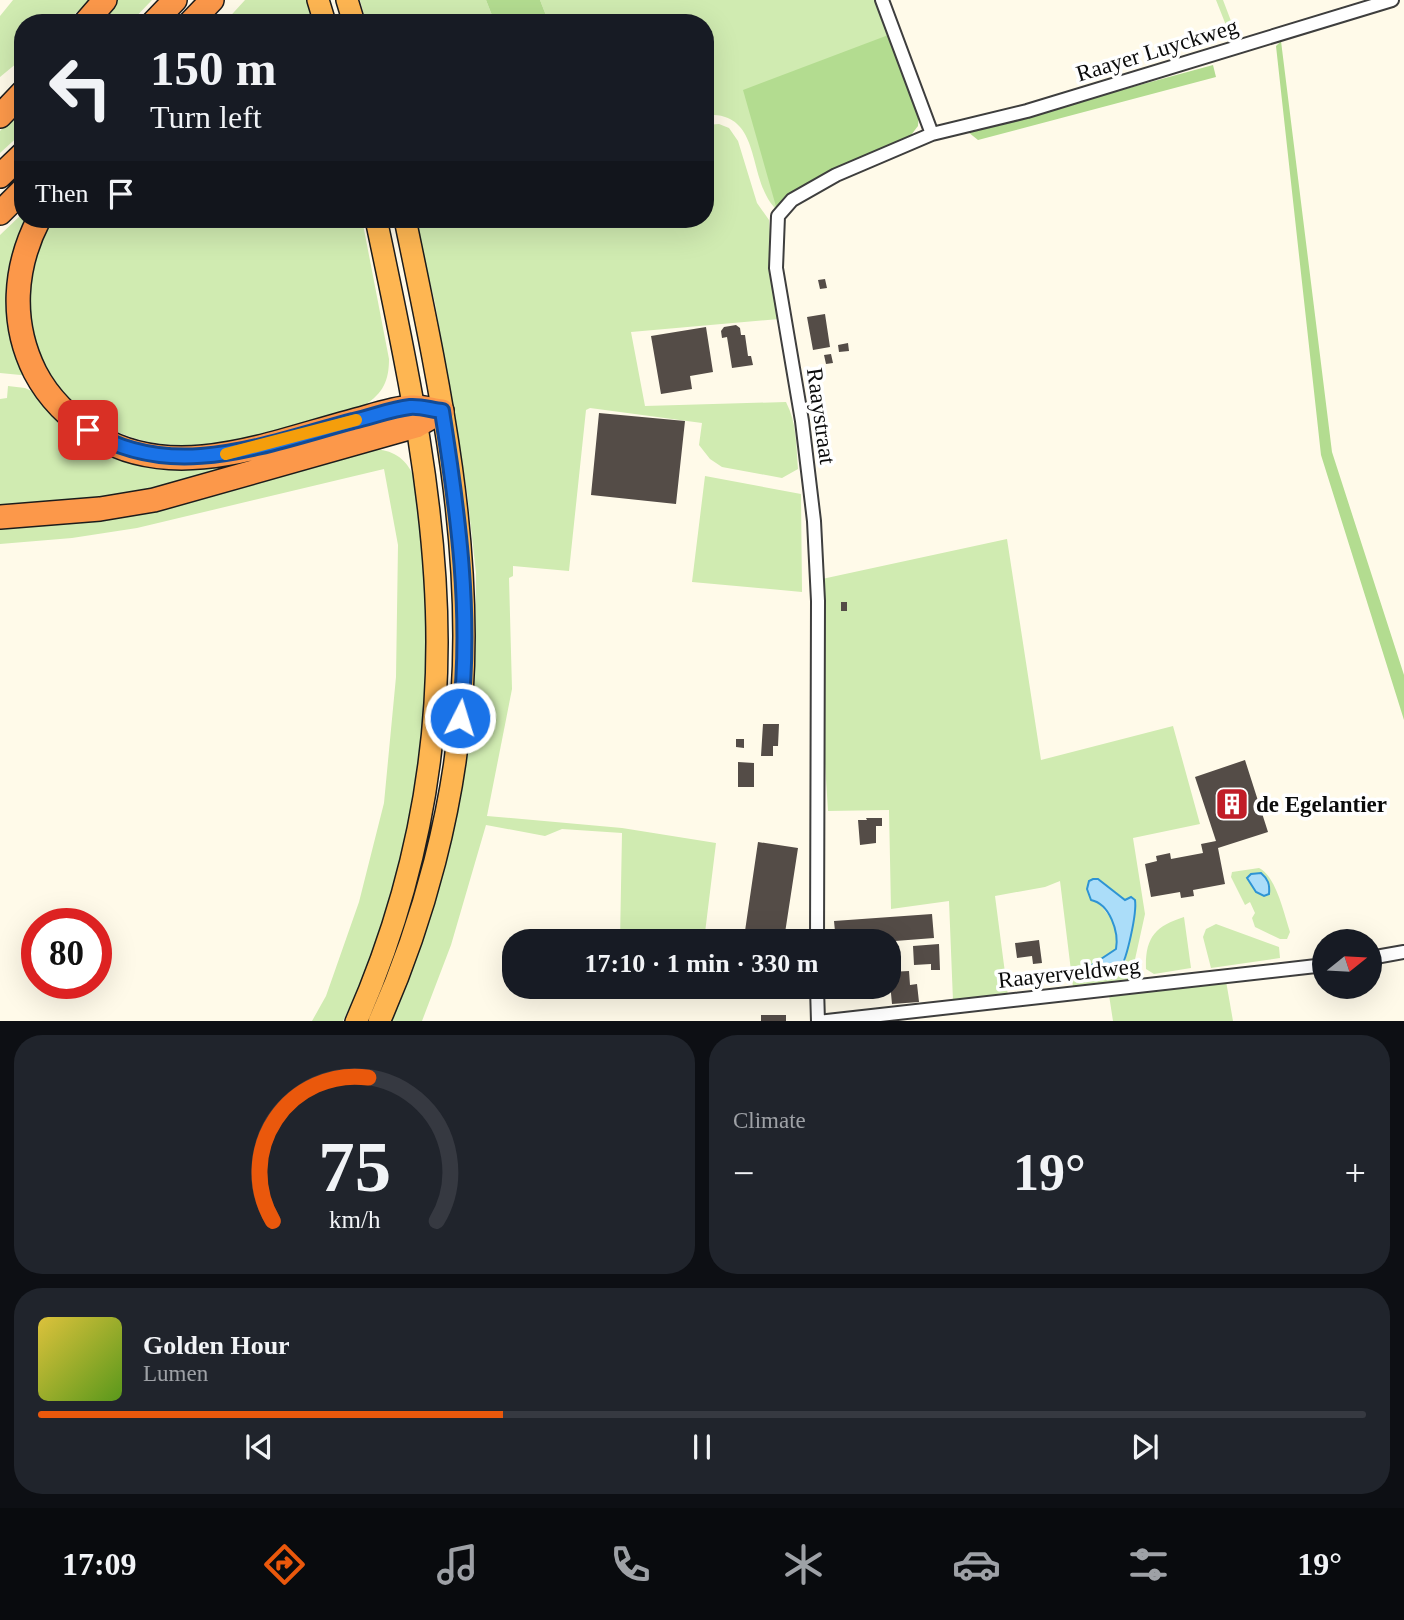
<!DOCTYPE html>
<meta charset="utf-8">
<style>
body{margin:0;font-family:Georgia,serif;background:#20242c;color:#f1f3f6;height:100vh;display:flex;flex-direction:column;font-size:26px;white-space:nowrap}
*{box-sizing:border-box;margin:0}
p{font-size:23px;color:#9ea1a6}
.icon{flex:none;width:38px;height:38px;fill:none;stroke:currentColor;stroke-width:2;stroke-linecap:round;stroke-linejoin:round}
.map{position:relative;height:1021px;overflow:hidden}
.side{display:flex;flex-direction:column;gap:14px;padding:14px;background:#0d0f14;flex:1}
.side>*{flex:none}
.guide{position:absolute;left:14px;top:14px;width:700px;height:214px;border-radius:28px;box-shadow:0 7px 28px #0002;background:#171b24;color:#f1f3f6;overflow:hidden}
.needle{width:46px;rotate:72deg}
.fabs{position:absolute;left:1312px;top:929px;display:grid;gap:14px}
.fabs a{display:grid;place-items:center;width:70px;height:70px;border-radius:50%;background:#171b24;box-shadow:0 7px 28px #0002;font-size:35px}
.speed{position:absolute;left:21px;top:908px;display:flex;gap:14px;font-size:35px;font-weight:700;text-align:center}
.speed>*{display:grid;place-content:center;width:91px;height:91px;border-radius:50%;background:#171b24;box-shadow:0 7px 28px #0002;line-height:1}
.speed .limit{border:10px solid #d22;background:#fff;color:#111}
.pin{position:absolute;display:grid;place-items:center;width:60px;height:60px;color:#fff;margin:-30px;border-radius:14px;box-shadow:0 4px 10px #0006}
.me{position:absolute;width:77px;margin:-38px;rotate:5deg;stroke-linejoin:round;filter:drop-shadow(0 0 5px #0008)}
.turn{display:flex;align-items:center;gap:24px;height:147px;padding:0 21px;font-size:32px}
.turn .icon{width:91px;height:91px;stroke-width:2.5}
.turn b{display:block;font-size:49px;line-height:60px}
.then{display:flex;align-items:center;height:66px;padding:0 21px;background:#0003;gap:14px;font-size:26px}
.big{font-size:52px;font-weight:700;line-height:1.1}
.side .tile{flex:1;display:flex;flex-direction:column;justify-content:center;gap:10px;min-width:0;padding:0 24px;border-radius:28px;background:#20242c}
.side .dial{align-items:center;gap:0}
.dial svg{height:182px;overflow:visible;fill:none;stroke:#363941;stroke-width:7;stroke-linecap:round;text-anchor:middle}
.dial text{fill:#f1f3f6;stroke:none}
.song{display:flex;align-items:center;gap:21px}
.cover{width:84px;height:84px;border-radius:10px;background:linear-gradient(135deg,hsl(50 70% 55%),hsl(90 70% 35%))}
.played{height:7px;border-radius:4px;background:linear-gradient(90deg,#ea580c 35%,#363941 35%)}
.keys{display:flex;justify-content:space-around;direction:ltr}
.heat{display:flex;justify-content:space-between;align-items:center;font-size:38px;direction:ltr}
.side .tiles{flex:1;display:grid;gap:14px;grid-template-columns:1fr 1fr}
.tile:last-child{grid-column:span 2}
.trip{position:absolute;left:502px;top:929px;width:399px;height:70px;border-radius:28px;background:#171b24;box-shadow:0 7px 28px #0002;font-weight:700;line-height:70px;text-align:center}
.dock{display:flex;height:112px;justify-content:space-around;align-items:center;background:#090b0e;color:#9ea1a6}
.dock .icon{width:49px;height:49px}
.dock .selected{color:#ea580c}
.dock b{font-size:32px;color:#f1f3f6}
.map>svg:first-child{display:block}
.green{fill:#d0ebb1;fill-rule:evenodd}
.forest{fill:#b3dc90}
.water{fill:#abddf9;stroke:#2e94d4;stroke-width:2}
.building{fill:#544c47}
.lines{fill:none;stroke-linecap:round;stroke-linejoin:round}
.minor-casing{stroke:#3e3e3e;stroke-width:16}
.trunk-casing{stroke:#1c1c1c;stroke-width:24}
.motorway-casing{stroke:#1c1c1c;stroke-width:26}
.minor{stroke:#fff;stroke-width:12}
.trunk{stroke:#feb652;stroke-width:21}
.motorway{stroke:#fc984a;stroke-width:23}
.route-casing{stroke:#114b97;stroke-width:18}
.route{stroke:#1a73e8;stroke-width:12}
.slow{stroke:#f59e0b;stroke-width:12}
.labels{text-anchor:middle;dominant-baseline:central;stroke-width:7;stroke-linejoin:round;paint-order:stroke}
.street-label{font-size:23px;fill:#0b0b0b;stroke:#fff}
.poi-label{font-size:23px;font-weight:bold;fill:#0b0b0b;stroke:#fff;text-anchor:start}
</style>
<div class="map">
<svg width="1404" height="1022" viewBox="0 0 1404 1022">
<rect width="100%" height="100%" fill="#fffae9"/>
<path class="green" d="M13,0h77l-25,23h-42v35l-23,19v-61z
M118,0h34l-22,23h-33z
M245,0h63l7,23h-91z
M360,0h126l9,23h-129z
M540,0h337l14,34 -114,176c-32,-30 -12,-99 -72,-95v-92h-156z
M1216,0h7l16,42 -6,1z
M23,106v26l-23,21v-22z
M719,124l10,4 9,13 19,62 12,17 5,64 5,35 -148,13 14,74 141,-4c11,21 10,43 12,67l-16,9 -60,-11 -12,-8 -11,-14 3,-22 -112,-15 -4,2 -17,161 -56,-5v10l-4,2 3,111 -25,127 135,12 94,15 -12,98h-84l2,-108 -60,-4 -17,7 -59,-11 -35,120 -29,76 -32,1 79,-292 6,-77 1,-80 -9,-81 -32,-189 -20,-84h290v-94z
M23,213v6h11l-6,12 3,145 -31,-3v-138z
M50,219h312l27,140c0,22 -6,34 -24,46 -59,16 -121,40 -182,40 -88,2 -162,-72 -154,-160 2,-24 12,-45 21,-66z
M8,386l17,2 13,6 94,65 214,-23 -228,63 -118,8v-108l7,-1z
M373,449c19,1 32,8 40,26l12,96 3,107 -12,106 -17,93 -35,100 -21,44h-31l14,-25 33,-94 25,-99 12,-126 2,-132 -14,-76 -247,59 -65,10 -72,6v-21z
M705,476l96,18 1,98 -110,-10z
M1007,539l34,221 132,-34 27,98 -67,14 12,76 -15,68 -57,5 -13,-106 -15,6 -50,9 13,100 -55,5 -4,-100 -58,8 -2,-99 -61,1 -3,-48 -3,-184zM1098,879l27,21h10l1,8 -11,54 -6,8 -25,1 -2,-6 24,-16 1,-14 -4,-14 -15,-19z
M1259,868c17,8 25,46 31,64l-3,7h-7l-25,-12 -3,-9 3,-5 -5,-11 -5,3 -14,-28 1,-5z
M1184,917l7,51 -37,6 -8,-5c-1,-31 9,-43 38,-52z
M1216,924l63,23 1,11 -69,10 -8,-31 3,-8z
M1226,981l7,40h-120l-4,-26z"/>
<path class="forest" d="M486,0h54l9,23h-54z
M891,34l28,77 -1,15 -10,13 -131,71 -34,-120z
M1281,41l51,411 72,223v45l-83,-265 -45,-409z
M1213,65l3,12 -238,63 -10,-8z"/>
<path class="water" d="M1261,873c7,6 9,11 8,21l-5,2 -8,-4 -9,-14 4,-4z
M1093,879h5l27,21 6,-3 4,3c2,13 -8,59 -15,69l-26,3 -2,-7 24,-16c3,-17 -6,-45 -25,-49l-4,-11 2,-8z"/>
<path class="building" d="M825,279l2,9 -7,1 -2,-9z
M825,314l5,33 -17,3 -6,-33z
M736,325l4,3 1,7h4l3,21h3l2,9 -21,3 -5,-31 -5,1 -1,-7 3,-4z
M706,327l7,45 -23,4 2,13 -31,5 -10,-58z
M848,343l1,8 -10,1 -1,-7z
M831,354l2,9 -7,1 -2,-9z
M599,413l86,8 -9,83 -85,-9z
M841,602h6v9h-6z
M763,724h16l-1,22h-5v10h-12z
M736,739h8v9l-8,-1z
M1245,760l23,72 -50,16 7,36 -32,6 1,6 -13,2 -1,-6 -29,5 -6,-33 12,-3 -1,-5 14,-3 1,6 32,-6 -2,-9 15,-3 -21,-64z
M738,762l16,1v24h-16z
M866,818h16v8h-6v17l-16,2 -2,-25h9z
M758,842l40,6 -13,85 -16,-2 -1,4 -23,-4z
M932,914l2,24 -52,4h-46l-2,-21z
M1039,940l3,23 -9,1 -1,-8 -15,2 -2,-15z
M939,944l1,26h-9v-6l-17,1 -1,-19z
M909,971l1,14 7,-1 2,18 -27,2 -3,-32z
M777,987h21v7l-22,-1z
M840,987h41l1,5 -42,3z
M761,1015h25v7h-25z"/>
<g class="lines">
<defs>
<path id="minor" d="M882,0l50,134
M817,942l1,-341 -4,-80 -12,-100 -26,-153 2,-52 14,-16 44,-25 96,-41 95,-23 365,-111
M1370,958l34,-6
M817,987l1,35
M818,1022l507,-57"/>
<path id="trunk" d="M318,0l7,23
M347,0l7,23
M356,1022c53,-120 81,-249 81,-380 0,-141 -32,-286 -61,-423
M379,1022c45,-101 76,-217 83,-327 11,-160 -25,-321 -57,-476"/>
<path id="motorway" d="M85,23l20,-23
M153,23l22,-23
M190,23l22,-23
M0,116l23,-24
M0,176l23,-22
M0,213l23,-23
M39,219c-25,48 -29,103 -4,153 14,27 36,48 62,64 77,47 173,7 252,-14 20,-5 41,-13 62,-15 10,-1 21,3 31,4
M0,517l100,-8 54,-9 262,-74 26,-15"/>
</defs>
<use href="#minor" class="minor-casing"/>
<use href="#trunk" class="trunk-casing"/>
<use href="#motorway" class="motorway-casing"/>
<use href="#minor" class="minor"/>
<use href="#trunk" class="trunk"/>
<use href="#motorway" class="motorway"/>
</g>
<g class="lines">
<defs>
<path id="route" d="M88,430c84,53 178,14 265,-9 19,-4 38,-12 57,-14 10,-1 22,3 32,4 16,101 30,205 18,307"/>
</defs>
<use href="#route" class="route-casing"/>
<use href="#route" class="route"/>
<path class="slow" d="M226,454l130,-34"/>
</g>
<defs>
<symbol id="building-square" viewBox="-11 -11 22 22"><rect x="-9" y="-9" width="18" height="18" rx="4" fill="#c11d27" stroke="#fff"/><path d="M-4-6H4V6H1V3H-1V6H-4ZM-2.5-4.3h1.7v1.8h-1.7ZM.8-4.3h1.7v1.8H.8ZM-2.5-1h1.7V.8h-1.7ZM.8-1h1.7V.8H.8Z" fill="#fff"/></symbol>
</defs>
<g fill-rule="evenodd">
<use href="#building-square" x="1213" y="785" width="38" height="38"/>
</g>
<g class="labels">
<g class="street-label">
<text transform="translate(1157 50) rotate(-17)">Raayer Luyckweg</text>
<text transform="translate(821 416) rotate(82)">Raaystraat</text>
<text transform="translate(1069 973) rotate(-6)">Raayerveldweg</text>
</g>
<g class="poi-label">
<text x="1256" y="804">de Egelantier</text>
</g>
</g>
</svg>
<div class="fabs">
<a><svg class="needle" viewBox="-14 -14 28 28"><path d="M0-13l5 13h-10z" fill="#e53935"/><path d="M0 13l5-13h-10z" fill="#9ea1a6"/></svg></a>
</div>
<div class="speed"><div class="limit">80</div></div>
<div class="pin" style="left:88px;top:430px;background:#d93025"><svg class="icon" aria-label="arrive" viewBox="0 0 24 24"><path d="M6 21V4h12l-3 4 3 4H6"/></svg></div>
<svg class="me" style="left:460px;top:718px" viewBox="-20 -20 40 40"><circle r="17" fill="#1a73e8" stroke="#fff" stroke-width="3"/><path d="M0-11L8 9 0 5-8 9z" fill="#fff"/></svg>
<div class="trip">17:10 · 1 min · 330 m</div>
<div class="guide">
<div class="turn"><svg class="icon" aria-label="left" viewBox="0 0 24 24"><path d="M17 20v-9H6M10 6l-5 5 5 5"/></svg><div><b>150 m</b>Turn left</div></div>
<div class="then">Then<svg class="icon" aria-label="arrive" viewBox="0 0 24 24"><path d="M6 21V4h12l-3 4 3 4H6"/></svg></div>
</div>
</div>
<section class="side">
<div class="tiles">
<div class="tile dial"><svg viewBox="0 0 100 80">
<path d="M14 69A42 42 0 1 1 86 69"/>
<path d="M14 69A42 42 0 0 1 56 6" stroke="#ea580c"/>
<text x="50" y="56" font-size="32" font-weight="700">75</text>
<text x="50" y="72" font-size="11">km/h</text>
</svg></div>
<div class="tile"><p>Climate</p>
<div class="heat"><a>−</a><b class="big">19°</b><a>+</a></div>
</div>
<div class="tile">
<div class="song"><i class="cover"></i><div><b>Golden Hour</b><p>Lumen</p></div></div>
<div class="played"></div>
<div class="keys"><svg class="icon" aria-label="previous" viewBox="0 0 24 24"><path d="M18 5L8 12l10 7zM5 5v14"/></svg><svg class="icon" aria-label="pause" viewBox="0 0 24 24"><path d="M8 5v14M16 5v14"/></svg><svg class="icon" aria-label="next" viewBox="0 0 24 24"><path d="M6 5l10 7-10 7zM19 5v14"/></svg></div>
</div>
</div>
</section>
<nav class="dock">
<b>17:09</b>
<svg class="icon selected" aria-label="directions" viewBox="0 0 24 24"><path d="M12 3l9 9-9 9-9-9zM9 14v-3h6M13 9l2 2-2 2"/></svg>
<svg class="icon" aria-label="music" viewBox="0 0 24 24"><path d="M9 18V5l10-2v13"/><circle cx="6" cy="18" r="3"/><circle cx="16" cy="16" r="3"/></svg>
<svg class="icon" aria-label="phone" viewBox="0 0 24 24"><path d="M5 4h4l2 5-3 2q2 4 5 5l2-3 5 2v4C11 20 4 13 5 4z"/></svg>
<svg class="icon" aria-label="climate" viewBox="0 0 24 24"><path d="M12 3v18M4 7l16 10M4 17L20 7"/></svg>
<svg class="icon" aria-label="car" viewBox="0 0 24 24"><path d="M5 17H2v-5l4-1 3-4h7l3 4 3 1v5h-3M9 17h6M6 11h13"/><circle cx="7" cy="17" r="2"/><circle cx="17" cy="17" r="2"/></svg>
<svg class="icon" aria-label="filters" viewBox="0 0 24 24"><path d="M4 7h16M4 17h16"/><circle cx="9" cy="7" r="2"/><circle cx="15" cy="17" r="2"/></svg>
<b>19°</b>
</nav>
